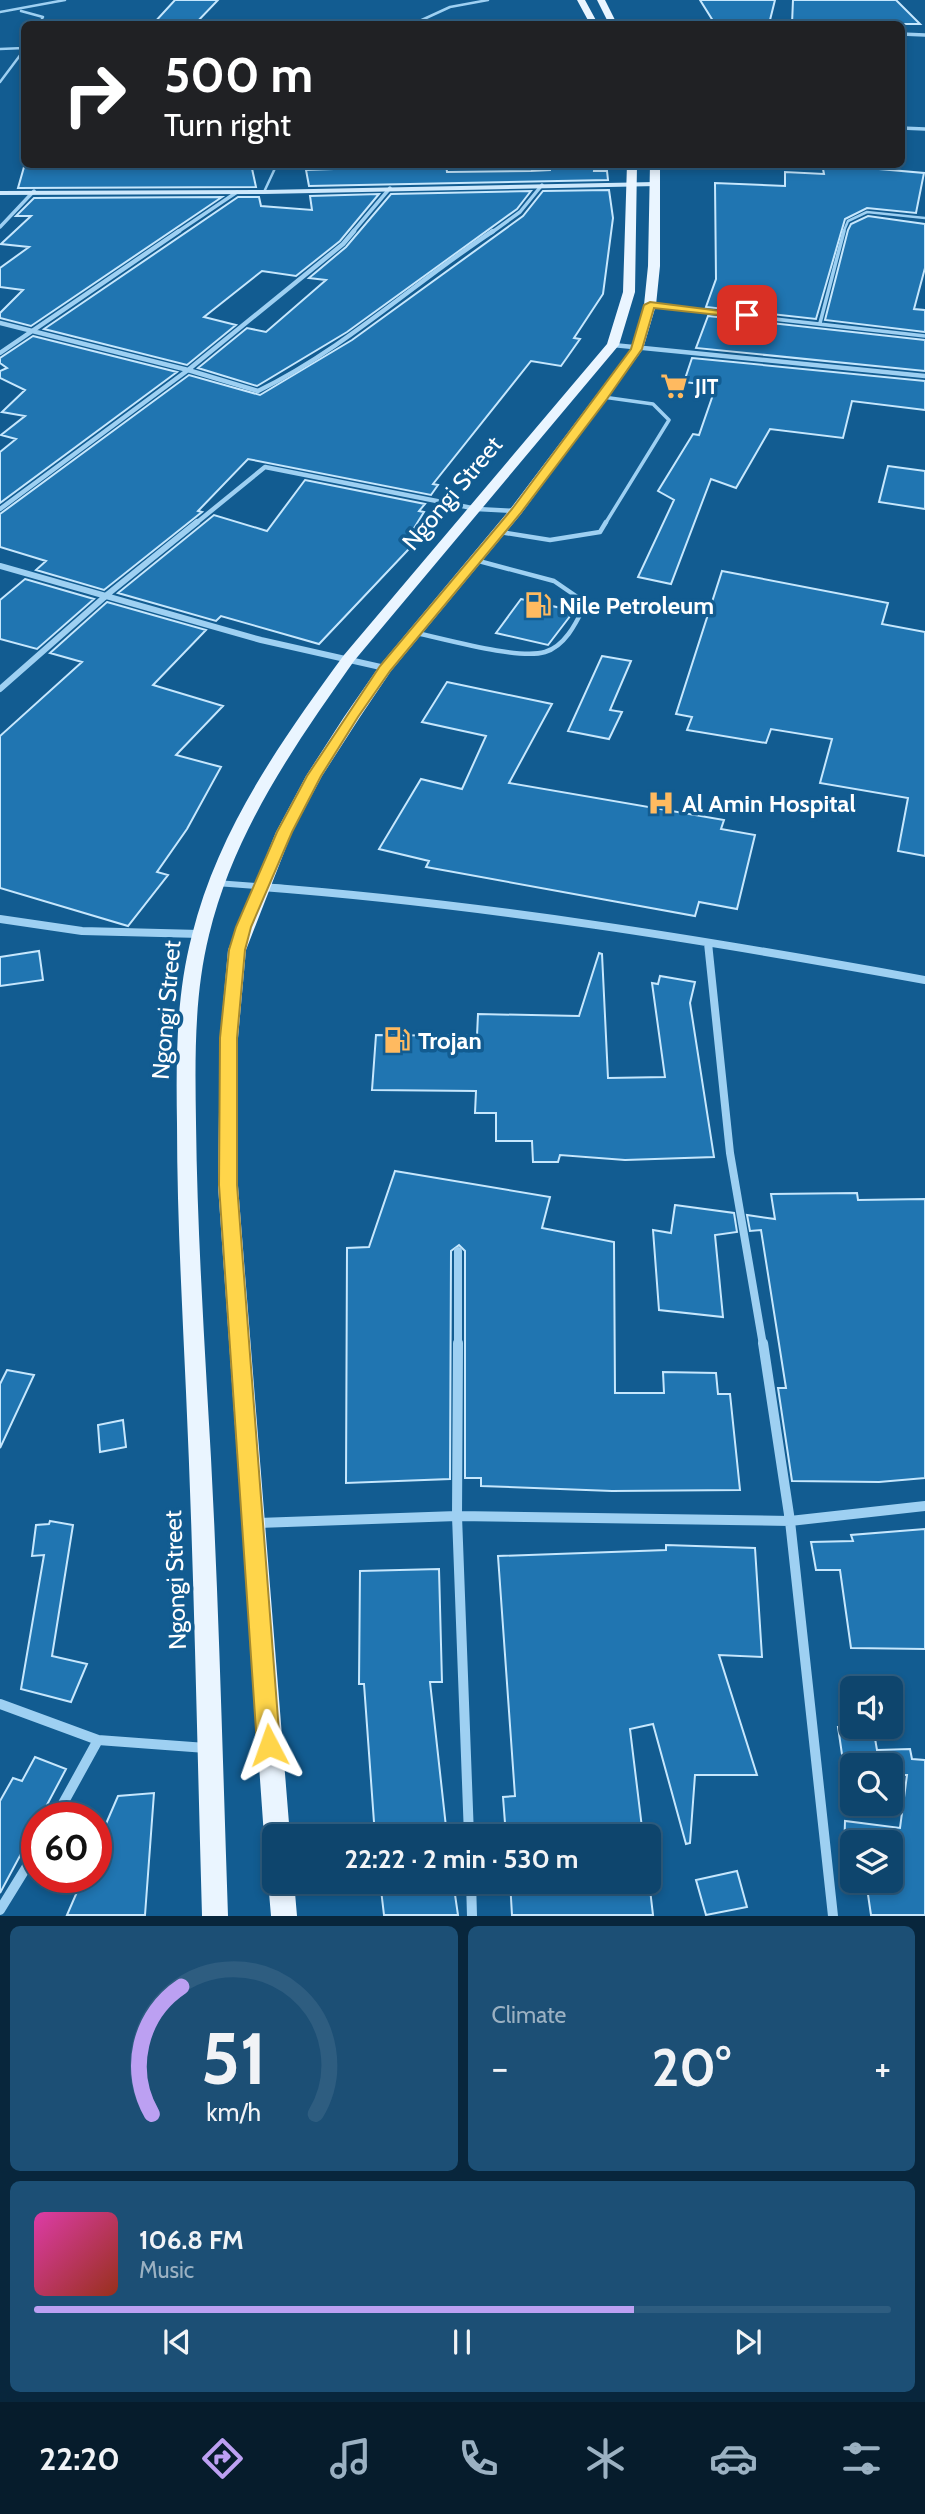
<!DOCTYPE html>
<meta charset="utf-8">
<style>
body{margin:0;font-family:Cabin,sans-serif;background:#1c4f75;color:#f1f3f6;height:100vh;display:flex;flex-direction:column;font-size:26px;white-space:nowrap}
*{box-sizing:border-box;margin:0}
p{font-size:23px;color:#9bb1c2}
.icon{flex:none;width:38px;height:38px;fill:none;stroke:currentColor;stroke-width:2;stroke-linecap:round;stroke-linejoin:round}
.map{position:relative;height:1916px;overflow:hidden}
.drawer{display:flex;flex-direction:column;gap:10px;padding:10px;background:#08263c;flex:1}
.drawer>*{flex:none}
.hud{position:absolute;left:21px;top:21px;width:884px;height:147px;border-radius:10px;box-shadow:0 4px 10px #0003,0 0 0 2px #2e5d80;background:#202124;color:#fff;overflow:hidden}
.controls{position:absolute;left:840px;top:1676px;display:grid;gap:14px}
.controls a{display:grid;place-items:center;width:63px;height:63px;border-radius:10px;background:#0e456d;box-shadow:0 4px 10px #0003,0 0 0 2px #2e5d80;font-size:35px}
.speed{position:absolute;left:21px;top:1802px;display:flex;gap:14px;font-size:35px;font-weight:700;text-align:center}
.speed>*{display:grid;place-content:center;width:91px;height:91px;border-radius:50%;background:#0e456d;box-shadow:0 4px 10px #0003,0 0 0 2px #2e5d80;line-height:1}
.speed .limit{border:10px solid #d22;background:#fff;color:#111}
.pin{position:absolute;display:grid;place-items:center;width:60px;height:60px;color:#fff;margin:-30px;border-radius:14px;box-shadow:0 4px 10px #0006}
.me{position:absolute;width:77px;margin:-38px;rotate:356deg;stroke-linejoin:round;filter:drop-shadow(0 0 5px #0008)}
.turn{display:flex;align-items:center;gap:24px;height:147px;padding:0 28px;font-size:32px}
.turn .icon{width:91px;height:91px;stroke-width:2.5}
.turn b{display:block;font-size:49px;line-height:60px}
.big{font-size:52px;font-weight:700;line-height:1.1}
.drawer .card{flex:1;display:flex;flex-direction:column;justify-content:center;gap:10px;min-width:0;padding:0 24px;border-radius:10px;background:#1c4f75}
.drawer .dial{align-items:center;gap:0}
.dial svg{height:182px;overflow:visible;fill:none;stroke:#2e5d80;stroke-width:7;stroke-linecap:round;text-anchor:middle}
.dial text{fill:#f1f3f6;stroke:none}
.song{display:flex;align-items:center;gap:21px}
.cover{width:84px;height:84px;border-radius:10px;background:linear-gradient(135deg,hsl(320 70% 55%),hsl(10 70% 35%))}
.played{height:7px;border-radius:4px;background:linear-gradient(90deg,#bca0f2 70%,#2e5d80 70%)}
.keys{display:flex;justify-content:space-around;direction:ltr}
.heat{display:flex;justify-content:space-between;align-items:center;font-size:38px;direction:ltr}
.drawer .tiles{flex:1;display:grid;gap:10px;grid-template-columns:1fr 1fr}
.card:last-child{grid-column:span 2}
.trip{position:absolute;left:262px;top:1824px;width:399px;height:70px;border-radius:10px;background:#0e456d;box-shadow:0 4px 10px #0003,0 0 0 2px #2e5d80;font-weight:700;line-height:70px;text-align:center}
.tab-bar{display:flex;height:112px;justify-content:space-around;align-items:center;background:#061c2c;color:#9bb1c2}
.tab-bar .icon{width:49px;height:49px}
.tab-bar .current{color:#bca0f2}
.tab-bar b{font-size:32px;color:#f1f3f6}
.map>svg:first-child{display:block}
.building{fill:#2075b1;stroke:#c6e7fd;stroke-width:2}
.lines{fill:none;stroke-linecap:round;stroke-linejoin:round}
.lane-far2{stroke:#9ed0f2;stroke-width:2.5}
.lane-far1{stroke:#9ed0f2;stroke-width:3.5}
.lane{stroke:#9ed0f2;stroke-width:4.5}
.street-far4{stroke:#9ed0f2;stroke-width:3.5}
.street-far3{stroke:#9ed0f2;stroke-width:4.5}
.street-far2{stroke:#9ed0f2;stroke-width:6}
.street-far1{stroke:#9ed0f2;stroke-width:8}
.street{stroke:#9ed0f2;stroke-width:10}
.secondary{fill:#cde8fc;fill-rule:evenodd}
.primary{fill:#eaf5ff;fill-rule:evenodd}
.route{fill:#ffd54a;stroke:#a68a30;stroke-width:2}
.labels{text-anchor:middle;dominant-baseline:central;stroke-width:7;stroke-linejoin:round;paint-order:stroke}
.far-poi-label{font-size:21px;font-weight:bold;fill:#fff;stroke:#125c91;text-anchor:start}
.street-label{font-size:24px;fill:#fff;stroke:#125c91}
.poi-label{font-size:24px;font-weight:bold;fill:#fff;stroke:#125c91;text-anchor:start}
</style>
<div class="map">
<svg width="925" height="1916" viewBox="0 0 925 1916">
<rect width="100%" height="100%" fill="#125c91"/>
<path class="building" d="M175,0h43l-23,24h-42z
M700,0h75l-6,24h-54z
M793,0h103l24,24h-128z
M251,164l5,23 -238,1 6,-21z
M550,164h45l-1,7h13l1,9 -299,6 -3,-16 140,-5 1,7 84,-1 19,-1z
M822,164l102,9 -8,40 -49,-5 -22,11 -29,100 -110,-12 10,-28 -1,-96 70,3v-14l39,2z
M609,190l4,28 -10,76 -29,44 6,1 -19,27 -30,-5 -98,123 5,1 -7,10 -183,-36 -50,52 4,1 -98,78 -68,-20 10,-9 -46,-14v-33l189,-139 71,20 92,-55 171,-124 20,-25z
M531,191l-14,18 -170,123 -90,54 -59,-18 49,-40 19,4 60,-52 -17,-2 37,-31 45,-53z
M379,194l-39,47 -44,35 -34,-5 -58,46 32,8 -49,40 -143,-36 194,-132h21l2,9 51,4 -2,-14z
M222,197l-191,129 -31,-8v-5l23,-23 -23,-3v-19l29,-21 -28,-3 30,-28h-15l18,-18z
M868,216l57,8v44l-11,41 11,1v22l-100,-12 23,-90 3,-6z
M708,316l217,24v31l-229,-23z
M33,336l144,36 -177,131v-51l16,-13 -15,-4 24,-19 -23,-4 23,-22 -25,-12v-7l7,-3 -7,-5v-5z
M692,358l233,23v29l-73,-9 -9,37 -73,-9 -34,59 -25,-9 -40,105 -33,-7 36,-77 -16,-9 35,-57 6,1 17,-49 -32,-4z
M888,466l37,5v38l-46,-7z
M305,480l120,24 -6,7 5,1 -11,18 11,3 -105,111 -98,-28 -5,5 -98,-28 96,-78 53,16z
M722,571l166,32 -6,21 43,8v224l-27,-5 10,-53 -88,-15 12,-44 -61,-10 -5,14 -79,-13 5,-13 -16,-3z
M25,579l69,20 -57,50 -37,-10v-39z
M521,599l53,12 -26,34 -52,-12z
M107,602l99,28 -53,55 70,21 -47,49 45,12 -34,62 -30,43 11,3 -40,51 -128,-38v-152l82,-74 -32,-9z
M602,656l29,5 -21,49 12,2 -13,27 -41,-8z
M447,682l105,22 -43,79 215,37 -3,9 34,6 -18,74 -38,-7 -4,14 -269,-49 3,-6 -50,-12 42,-70 41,10 24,-53 -64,-14z
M39,951l4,29 -43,6v-29z
M599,953l3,1 6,124 57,-1 -13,-94 6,1 2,-8 35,6 -5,21 24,154 -89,3 -65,-5 -2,7h-25l-1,-21h-36v-28h-21l1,-22 -104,-1 4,-55 101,1 1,-22 101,2z
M395,1171l155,26 -8,31 72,14 1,151h49l-1,-21 53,1 2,21h12l10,96 -128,1 -131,-5v-8h-16v-227l-6,-6 -8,6 -1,228 -104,4 1,-235 22,-1z
M857,1193l1,7 67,-1v279l-46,4 -87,-1 -14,-93h8l-25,-158 -11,1 -3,-16 28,4 -4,-25z
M675,1205l59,8 3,19 -22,3 8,82 -64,-7 -6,-80 18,3z
M7,1370l27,5 -34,73v-64z
M123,1420l3,27 -26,5 -2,-27z
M50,1521l23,4 -21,131 35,8 -16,38 -50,-13 23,-134 -12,1 4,-31 13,-1z
M925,1529v120l-74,-1 -11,-78h-24l-5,-28 42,-1 -2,-6z
M666,1545l89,3 7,109 -43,-2 38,120h-62l-5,68 -4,1 -33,-120 -23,5 13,107h-137l-3,-39 12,-1 -17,-240 168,-6z
M439,1569l3,113h-12l17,154h-72l-11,-152h-5l1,-113z
M838,1727h35l4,23 33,-1 2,10 13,1v155h-54l-5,-34h25v-38h-39v13l-8,-1 1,-34 55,7 7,-53h-16v-9h-39v9h-7z
M35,1757l31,12 -26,49h-3v6l-37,69v-92l13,-23 9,3z
M154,1793l-9,122h-78l16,-37h13v-31l22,-51z
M737,1871l10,36 -41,8 -10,-35z
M380,1881h73l5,34h-74z
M510,1881h139l4,34h-141z"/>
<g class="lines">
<path class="lane-far2" d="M21,11l22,6 -4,7
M0,12l65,-12
M413,24l37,-17 38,-7
M0,49l24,-1
M0,82l24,-32
M264,192l13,-28
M843,233l5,-12 19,-9 58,6"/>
<path class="lane-far1" d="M650,305l275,31
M820,323l24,-92
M603,397l50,7 16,16 -64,104"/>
<path class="lane" d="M500,532l50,8 50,-8 6,-10
M416,633c29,6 102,27 129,19 21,-6 32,-31 41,-49l-32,-22 -79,-21"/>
<path class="street-far4" d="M901,34l24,1
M901,128l24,1
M0,227l34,-36
M176,233l61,-41
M352,233l38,-45
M491,233l29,-21 22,-27"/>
<path class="street-far3" d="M0,323l188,47 70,21c86,-42 156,-108 235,-160
M613,345l312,31
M0,353l179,-122
M0,509l188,-139 155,-126 11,-13
M195,524l70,-57 212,42 39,2"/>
<path class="street-far2" d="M0,566l261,74 124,28
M0,689l108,-95 89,-72
M216,883l68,5"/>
<path class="street-far1" d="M262,887c223,17 443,53 663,93
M0,919l82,12 118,3
M708,943l22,210 33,192
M458,1345v-94"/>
<path class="street" d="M458,1343l-1,173 12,320
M763,1343l27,178 43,395
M258,1523l199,-7 333,5 135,-15
M0,1704l98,36 108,8
M55,1818l43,-78
M471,1881l1,35
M0,1910l37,-60"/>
<path class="secondary" d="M655,182l4,2 -1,2 -394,8 -264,1v-4l264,-1z"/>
<path class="primary" d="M577,0h8l13,24h-8z
M597,0h8l12,24h-8z
M627,164h10l-2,128 -16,53 -265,316c-60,85 -120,171 -145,274 -15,61 -14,125 -13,188 1,89 6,177 11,266 11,175 15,351 21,527h-26c-5,-175 -8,-350 -16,-524 -4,-89 -9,-179 -9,-268 -1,-63 -1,-128 15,-189 26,-105 89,-194 152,-280l263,-311 16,-52z
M650,164h10v102l-4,39 -13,44 -122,165 -130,157 -31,46 -38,59 -30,56 -46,118 -8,88v148l52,650h-15v12l-7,-3 -4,-9 -46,-650 2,-148 8,-88 48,-118 30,-56 38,-59 36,-52 131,-157 120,-159 13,-44 4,-39z
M275,1871v10h19l3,35h-26l-3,-35z"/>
</g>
<path class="route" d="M650,302l102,13 -5,3 -93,-10 -12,41 -35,50 -87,115 -130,157 -32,46 -37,59 -29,56 -41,95 -6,23 -8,88v147l43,560 -3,8 -8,3 -8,-3 -4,-8 -38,-560 1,-147 9,-88 7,-23 41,-95 30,-56 73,-110 132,-157 119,-160 13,-44z"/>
<defs>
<symbol id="supermarket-bare" viewBox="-9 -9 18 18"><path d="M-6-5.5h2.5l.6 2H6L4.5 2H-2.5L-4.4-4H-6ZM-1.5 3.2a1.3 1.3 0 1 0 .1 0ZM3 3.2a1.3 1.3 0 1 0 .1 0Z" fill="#ffba60" stroke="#125c91" stroke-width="2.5" paint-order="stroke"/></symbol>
<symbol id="fuel-bare" viewBox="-9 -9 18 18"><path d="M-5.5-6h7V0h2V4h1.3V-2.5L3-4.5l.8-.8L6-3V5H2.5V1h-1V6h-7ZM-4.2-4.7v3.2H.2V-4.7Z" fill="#ffba60" stroke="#125c91" stroke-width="2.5" paint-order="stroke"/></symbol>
<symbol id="hospital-bare" viewBox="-9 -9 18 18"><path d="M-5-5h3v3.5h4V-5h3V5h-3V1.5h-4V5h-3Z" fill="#ffba60" stroke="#125c91" stroke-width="2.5" paint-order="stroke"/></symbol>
</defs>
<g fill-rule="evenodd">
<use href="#supermarket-bare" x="655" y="367" width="38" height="38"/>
<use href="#fuel-bare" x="519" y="586" width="38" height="38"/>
<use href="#hospital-bare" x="642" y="784" width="38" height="38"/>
<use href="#fuel-bare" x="378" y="1021" width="38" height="38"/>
</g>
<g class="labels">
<g class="far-poi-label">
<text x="695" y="386">JIT</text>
</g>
<g class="street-label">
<text transform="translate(452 493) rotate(-50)">Ngongi Street</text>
<text transform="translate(166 1010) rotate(-85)">Ngongi Street</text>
<text transform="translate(175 1580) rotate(-92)">Ngongi Street</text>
</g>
<g class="poi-label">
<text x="559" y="605">Nile Petroleum</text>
<text x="682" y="803">Al Amin Hospital</text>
<text x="418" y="1040">Trojan</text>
</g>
</g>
</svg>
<div class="controls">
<a><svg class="icon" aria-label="sound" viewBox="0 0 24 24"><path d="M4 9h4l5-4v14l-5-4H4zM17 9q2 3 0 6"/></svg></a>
<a><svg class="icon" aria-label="search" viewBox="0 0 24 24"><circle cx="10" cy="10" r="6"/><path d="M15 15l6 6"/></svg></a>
<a><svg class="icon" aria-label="layers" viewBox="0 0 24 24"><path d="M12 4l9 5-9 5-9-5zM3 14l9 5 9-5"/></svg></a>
</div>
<div class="speed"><div class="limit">60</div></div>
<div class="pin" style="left:747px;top:315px;background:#d93025"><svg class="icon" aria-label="arrive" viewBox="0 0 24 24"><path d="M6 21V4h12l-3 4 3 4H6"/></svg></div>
<svg class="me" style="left:269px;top:1745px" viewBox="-20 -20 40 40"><path d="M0-17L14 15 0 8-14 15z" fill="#ffd54a" stroke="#fff" stroke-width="4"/></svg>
<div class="trip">22:22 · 2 min · 530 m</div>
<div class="hud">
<div class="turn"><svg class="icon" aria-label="right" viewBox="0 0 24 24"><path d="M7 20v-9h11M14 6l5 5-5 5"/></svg><div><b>500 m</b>Turn right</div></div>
</div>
</div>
<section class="drawer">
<div class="tiles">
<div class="card dial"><svg viewBox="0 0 100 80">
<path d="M14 69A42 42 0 1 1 86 69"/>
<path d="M14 69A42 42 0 0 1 27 13" stroke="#bca0f2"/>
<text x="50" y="56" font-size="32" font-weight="700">51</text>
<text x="50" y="72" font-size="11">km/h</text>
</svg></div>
<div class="card"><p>Climate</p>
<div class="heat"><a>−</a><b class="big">20°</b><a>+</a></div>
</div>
<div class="card">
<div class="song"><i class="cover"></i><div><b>106.8 FM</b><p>Music</p></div></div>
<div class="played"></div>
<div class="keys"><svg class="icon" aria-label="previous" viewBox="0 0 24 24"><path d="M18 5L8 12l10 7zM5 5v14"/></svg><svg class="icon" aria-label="pause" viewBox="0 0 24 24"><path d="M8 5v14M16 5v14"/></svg><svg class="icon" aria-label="next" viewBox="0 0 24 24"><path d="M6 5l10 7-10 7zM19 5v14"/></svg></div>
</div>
</div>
</section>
<nav class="tab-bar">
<b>22:20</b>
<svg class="icon current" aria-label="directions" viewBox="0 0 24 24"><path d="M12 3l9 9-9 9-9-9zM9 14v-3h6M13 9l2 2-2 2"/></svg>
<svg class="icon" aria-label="music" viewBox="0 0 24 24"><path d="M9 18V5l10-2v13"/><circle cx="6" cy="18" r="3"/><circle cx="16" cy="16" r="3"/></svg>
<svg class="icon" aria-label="phone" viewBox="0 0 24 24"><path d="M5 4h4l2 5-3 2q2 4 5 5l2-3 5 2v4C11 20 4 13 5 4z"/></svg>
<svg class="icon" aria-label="climate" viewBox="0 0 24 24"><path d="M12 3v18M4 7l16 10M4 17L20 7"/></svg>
<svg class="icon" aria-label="car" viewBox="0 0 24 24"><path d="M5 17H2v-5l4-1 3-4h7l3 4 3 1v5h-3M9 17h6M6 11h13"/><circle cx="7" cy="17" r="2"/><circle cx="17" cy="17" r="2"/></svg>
<svg class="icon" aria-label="filters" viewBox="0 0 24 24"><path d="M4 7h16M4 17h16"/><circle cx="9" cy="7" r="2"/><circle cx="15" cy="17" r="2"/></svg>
</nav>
